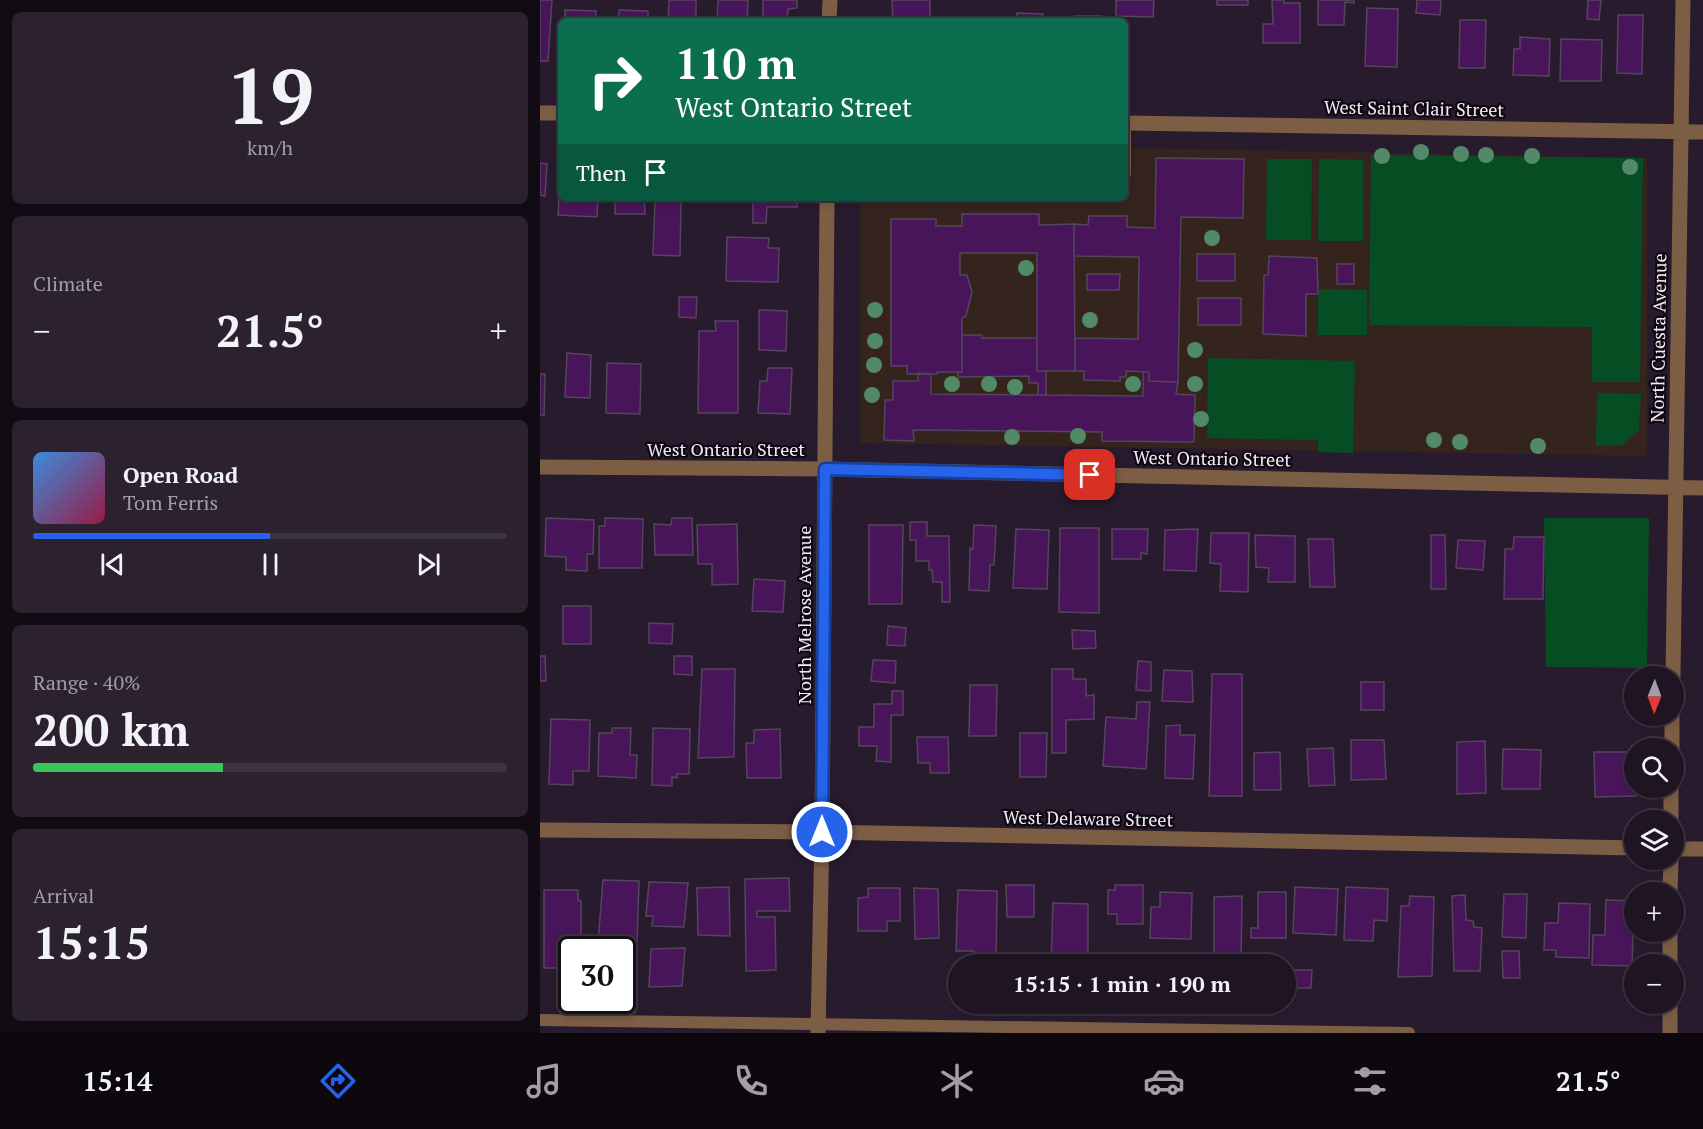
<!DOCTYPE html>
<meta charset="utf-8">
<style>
body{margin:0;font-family:"PT Serif",serif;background:#2c212f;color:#f1f3f6;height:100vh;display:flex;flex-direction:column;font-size:22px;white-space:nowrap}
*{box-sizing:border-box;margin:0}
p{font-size:20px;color:#a19ea5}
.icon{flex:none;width:33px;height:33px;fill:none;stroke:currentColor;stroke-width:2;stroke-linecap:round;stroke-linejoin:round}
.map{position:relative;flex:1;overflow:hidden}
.side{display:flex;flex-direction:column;gap:12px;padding:12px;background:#110b13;width:540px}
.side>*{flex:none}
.hud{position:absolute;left:18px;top:18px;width:570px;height:183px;border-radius:9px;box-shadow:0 3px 9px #0003,0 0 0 2px #3c3340;background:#0b6e4f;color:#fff;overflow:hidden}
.needle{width:39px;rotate:181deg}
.tools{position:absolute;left:1084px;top:666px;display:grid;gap:12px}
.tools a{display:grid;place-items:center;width:60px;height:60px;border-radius:50%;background:#1f1422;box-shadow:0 3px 9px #0003,0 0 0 2px #3c3340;font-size:30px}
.speed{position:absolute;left:18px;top:936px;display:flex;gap:12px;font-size:30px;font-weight:700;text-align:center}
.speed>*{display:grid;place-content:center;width:78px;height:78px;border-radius:50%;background:#1f1422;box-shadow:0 3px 9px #0003,0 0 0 2px #3c3340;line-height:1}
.speed .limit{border:3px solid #111;border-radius:9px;background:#fff;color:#111}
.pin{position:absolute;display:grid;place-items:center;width:51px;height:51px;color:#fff;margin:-26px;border-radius:12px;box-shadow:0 3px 9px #0006}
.me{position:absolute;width:66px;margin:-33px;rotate:0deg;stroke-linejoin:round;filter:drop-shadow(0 0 4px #0008)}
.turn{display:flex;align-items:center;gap:21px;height:126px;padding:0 18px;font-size:27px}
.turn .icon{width:78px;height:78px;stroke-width:2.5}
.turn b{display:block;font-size:42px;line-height:51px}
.then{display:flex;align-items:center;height:57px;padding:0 18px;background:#0003;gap:12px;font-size:22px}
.big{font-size:45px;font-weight:700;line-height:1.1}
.side .card{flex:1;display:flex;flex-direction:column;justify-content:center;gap:9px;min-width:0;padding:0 21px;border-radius:9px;background:#2c212f}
.side .dial{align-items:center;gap:0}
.dial b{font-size:78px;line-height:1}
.song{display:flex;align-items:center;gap:18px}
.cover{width:72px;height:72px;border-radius:9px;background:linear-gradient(135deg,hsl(210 70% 55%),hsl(340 70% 35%))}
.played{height:6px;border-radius:3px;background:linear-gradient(90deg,#2563eb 50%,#3c3340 50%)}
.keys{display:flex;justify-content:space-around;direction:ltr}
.heat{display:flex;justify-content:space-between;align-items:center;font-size:33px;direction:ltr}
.charge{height:9px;border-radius:4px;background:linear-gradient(90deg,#34c759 40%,#3c3340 0)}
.trip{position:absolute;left:408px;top:954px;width:348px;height:60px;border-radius:30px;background:#1f1422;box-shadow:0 3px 9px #0003,0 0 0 2px #3c3340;font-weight:700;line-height:60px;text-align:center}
.dock{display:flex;height:96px;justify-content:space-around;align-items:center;background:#0c080e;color:#a19ea5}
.dock .icon{width:42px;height:42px}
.dock .on{color:#2563eb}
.dock b{font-size:27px;color:#f1f3f6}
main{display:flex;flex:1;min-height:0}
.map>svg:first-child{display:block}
.education{fill:#35231d}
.green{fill:#074d24}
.building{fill:#49155a;stroke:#54455b;stroke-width:1.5}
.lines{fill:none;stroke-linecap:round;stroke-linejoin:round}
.service{stroke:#7c5e44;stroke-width:12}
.minor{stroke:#7c5e44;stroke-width:15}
.tree{fill:#528966}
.route-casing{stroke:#184099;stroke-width:15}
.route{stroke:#2563eb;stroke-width:10}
.labels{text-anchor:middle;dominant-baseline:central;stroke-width:4.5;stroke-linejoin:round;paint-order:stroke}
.street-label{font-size:18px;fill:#f4ebf8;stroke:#0e0810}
</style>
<main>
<section class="side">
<div class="card dial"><b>19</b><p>km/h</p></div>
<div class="card"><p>Climate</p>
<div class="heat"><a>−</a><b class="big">21.5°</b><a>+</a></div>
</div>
<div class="card">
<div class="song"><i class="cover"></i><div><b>Open Road</b><p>Tom Ferris</p></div></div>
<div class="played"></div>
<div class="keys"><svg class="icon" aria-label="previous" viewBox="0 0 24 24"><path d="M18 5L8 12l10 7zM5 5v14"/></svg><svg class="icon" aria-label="pause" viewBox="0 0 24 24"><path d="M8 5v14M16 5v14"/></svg><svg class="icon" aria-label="next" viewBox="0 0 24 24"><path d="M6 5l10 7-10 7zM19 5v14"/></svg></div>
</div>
<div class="card"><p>Range · 40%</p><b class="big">200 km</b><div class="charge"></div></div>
<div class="card"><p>Arrival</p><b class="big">15:15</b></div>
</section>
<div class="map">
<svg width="1163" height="1033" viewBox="0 0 1163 1033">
<rect width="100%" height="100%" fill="#291b2e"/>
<path class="education" d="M585,148l522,10v298l-787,-13v-245h265z"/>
<path class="green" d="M831,155l272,3 -3,224h-48v-55l-223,-2z
M727,159h45l-1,81h-45z
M779,159l44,1v81h-45z
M778,289l49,1v45h-49z
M668,358l147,3 -2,92 -35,-1v-12l-111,-2z
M1057,393l44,1 -2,36 -16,15 -27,1z
M1004,518h105l-2,150 -101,-1z"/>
<path class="building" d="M0,0h12l-4,61h-8z
M129,0h27v21h-28z
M178,0h30l-1,21h-30z
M223,0h34v8l-9,1 -1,12h-24z
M352,0h38v21h-37z
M576,0h38l-1,17 -37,-1z
M677,0h31v5h-31z
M732,0h12v3h16v40h-37v-19h10z
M778,0h36v3l-9,-1 -1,23h-26z
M877,0h24l-1,15 -24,-2z
M1048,0h13l-2,20 -12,-1z
M827,8l31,1 -1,58 -32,-1z
M25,10l31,1 -1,10h-30z
M79,10l29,1v10h-30z
M477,13l26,1 -1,7h-25z
M1078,15h25l-1,59 -25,-1z
M534,16h28v5h-28z
M920,20h26l-1,48h-26z
M980,37l30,2 -1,37 -36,-1 1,-26h6z
M1021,39l41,1 -1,41h-41z
M616,158l88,1 -1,59 -62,-1 -3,165 -29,-1v-9l-23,-1v6h-6v4l-36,-1v-9h-9v-33l63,1 1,-82 -65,-1v-32l14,1 1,-9h38v11l28,1z
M0,163l7,1 -2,32 -5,-1z
M21,164v34h37l-1,19 -39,-2z
M67,198h37l1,16h-30v-14h-8z
M213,198h44v9h-30l-1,16h-13z
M115,200h26l-1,56 -27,-1z
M422,214h77v11l35,-1 1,147h-38v-118h-77v22h7l5,17 -6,24 -4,2v54h-25v2h-30v-8h-16v-147h45v7h26z
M187,237l42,1 -1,10h11l-1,34 -52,-1z
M657,254h38v27h-38z
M729,256l48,2 1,36h-12v42l-43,-2 1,-59h4z
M797,264h17v20h-17z
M547,274h33l-1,16h-32z
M139,297h18l-1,21 -17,-1z
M658,298h43v27h-43z
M219,310l28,1 -1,40 -27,-1z
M175,321h23v92h-40l1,-82h17z
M422,335h20v3h55v33h9v24h-8v-12h-9v-7l-71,1v-5h4z
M27,353l24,2 -1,43 -25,-1z
M67,363l34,1 -1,50 -34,-1z
M228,368h24l-2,46 -32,-1 2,-32h7z
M603,372h6v9l29,1 -2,12 19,1 -1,47 -92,-1v-9l-189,-2 1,11 -30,-1 1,-40h8v-19h25v-8l13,1v20l212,2z
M0,374h5l-1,41h-4z
M6,518l48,2 -1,34h-6v17l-21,-1v-13l-21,-1z
M65,518l38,1 -1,49h-43v-42h6z
M132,518h20l1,37h-38l-1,-31 17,1z
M370,522h17v14h22l1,66h-8v-20h-9l-1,-12h-3v-9h-13v-21h-6z
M197,524l1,60 -26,1v-21h-14l-1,-39z
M329,525h34l-1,79h-33z
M434,525l22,1 -2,39h-4l-1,26 -20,-1 1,-42 3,1z
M520,528h39v85l-40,-1z
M476,529l33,1 -2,59 -34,-1z
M572,529h36l-1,25 -6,-1v6h-29z
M658,529l-2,42 -32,-1 1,-40z
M671,533h38l-1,59 -28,-1 1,-27 -11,-1z
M715,535l40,1v46h-27l1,-14 -13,-1z
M891,535h14l1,54h-15z
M974,537h30l-1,62h-39l1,-50h8z
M768,539h25l2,48h-25z
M918,540l27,1 -2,29 -27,-2z
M214,579l31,2 -2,31 -31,-1z
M23,606h28v38h-28z
M109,623l24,1 -1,20 -23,-1z
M348,626l18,2 -1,18 -18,-1z
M532,630l23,1 1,17 -23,1z
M0,656h5l1,25h-6z
M134,656h18v19l-18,-1z
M333,660l23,1 -1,22 -24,-2z
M598,661l13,1v29l-15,-1z
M162,669h33l-1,88 -36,1z
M512,669h21v10h13v17l8,-1v24l-28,1v33h-14z
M624,670l28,1 1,31 -31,-1z
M672,674h30v122h-33z
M821,682h23v28h-23z
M430,685h27l-1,51h-27z
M352,691h11v24h-12v47l-15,-1 1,-15h-18v-19h15v-23h18z
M597,702h13l-4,67 -43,-3 3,-49 30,2z
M11,719l39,1 -1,51h-16v14l-24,-1z
M640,725v10h15l-2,44 -28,-1 1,-52z
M72,728h19l-1,27h7l-1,23 -38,-2 1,-43h13z
M113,728l37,1 -1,45h-12v4l-5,-1v9l-20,-1z
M240,729l1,49h-34l-1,-35h8v-13z
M480,733h27l-1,44h-26z
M377,737h31l1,36h-19v-10h-12z
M811,740h33l2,39 -35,1z
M945,741l1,52 -29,1v-52z
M793,748l2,37 -26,1 -2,-37z
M963,749l38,1 -1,39h-38z
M740,752l1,38h-27v-37z
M1054,752h41l1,44 -41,1z
M249,878l1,33h-33v6h18l1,53 -30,1 -1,-92z
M63,880l36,1 -2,63 -39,-1z
M109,882l39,1 -4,44 -32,-1 1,-10h-7z
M466,885h28v32h-27z
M575,885h28v39h-26v-10h-9v-24h7z
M189,887l1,49 -32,-1 -1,-47z
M755,887l43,2 -2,46 -43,-2z
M806,887l42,2 -1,32 -13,-1 -1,21 -29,-1z
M328,888h32v33h-13v10h-29v-33l10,-1z
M374,888l24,1 1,49 -24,1z
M4,890h34v10l3,1v38h-14v29h-23z
M418,890l39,1 -1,73h-22v-13h-18z
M620,892l32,1 -1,46 -41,-1 1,-31h9z
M718,892h28v46h-35v-10h7z
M964,894h23l-1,44 -24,-1z
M925,895l1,25 7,1 1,6 8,1 -2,43h-26l-2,-75z
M702,896l-1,68h-27v-67z
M870,896l24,1 -2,79 -34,1 3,-71h8z
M1066,900l28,1 -2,65 -40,-1 1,-30h12z
M513,903l35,1v60h-37z
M1019,903l31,1 -1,54 -33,-1v-7h-12l1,-27h13z
M145,948l-3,38 -33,1 2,-38z
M962,951h17l1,27h-17z
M620,954l29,1v9h-30z
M754,970h18l-1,18h-18z
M85,980h12l-2,33 -12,-1z"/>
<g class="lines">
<path class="service" d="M585,123v51
M0,1020l869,13"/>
<path class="minor" d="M289,21l1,-21
M0,113h21
M585,123l578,9
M0,467l285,2 878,19
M1133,676l10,-676
M1132,748v-32
M1131,820v-32
M0,830l282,2 813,16
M1134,849h29
M1130,892l1,-32
M1130,964v-32
M278,1033l4,-201 5,-634
M1130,1033v-29"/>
</g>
<g class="tree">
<circle cx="881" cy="152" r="8"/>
<circle cx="921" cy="154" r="8"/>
<circle cx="946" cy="155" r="8"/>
<circle cx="842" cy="156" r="8"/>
<circle cx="992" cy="156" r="8"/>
<circle cx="1090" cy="167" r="8"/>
<circle cx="672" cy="238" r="8"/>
<circle cx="486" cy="268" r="8"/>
<circle cx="335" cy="310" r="8"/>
<circle cx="550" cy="320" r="8"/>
<circle cx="335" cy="341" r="8"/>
<circle cx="655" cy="350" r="8"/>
<circle cx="334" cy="365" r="8"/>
<circle cx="412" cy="384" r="8"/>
<circle cx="449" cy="384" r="8"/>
<circle cx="593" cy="384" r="8"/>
<circle cx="655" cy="384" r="8"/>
<circle cx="475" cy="387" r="8"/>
<circle cx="332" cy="395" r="8"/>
<circle cx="661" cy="419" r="8"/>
<circle cx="538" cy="436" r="8"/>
<circle cx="472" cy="437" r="8"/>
<circle cx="894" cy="440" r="8"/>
<circle cx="920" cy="442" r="8"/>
<circle cx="998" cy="446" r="8"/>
</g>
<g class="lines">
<defs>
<path id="route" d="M282,832l3,-363 265,6"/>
</defs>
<use href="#route" class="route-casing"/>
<use href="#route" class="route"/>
</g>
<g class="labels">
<g class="street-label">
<text transform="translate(874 108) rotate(1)">West Saint Clair Street</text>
<text transform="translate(1118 338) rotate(-89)">North Cuesta Avenue</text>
<text x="186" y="449">West Ontario Street</text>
<text transform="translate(672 458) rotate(1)">West Ontario Street</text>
<text transform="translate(264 615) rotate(-90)">North Melrose Avenue</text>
<text transform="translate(548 818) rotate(1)">West Delaware Street</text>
</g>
</g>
</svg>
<div class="tools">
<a><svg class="needle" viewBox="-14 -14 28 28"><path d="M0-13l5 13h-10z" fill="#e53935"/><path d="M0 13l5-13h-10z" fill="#a19ea5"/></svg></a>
<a><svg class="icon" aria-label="search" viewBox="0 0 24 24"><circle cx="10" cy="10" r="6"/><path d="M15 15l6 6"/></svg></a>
<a><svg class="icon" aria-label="layers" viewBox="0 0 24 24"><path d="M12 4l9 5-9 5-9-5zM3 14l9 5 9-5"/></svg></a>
<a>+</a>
<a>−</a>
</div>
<div class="speed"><div class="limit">30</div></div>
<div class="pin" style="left:550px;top:475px;background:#d93025"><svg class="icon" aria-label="arrive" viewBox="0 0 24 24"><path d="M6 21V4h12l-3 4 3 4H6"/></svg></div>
<svg class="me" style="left:282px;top:832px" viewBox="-20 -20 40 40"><circle r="17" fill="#2563eb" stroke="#fff" stroke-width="3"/><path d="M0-11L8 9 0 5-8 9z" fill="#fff"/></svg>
<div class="trip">15:15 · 1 min · 190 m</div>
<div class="hud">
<div class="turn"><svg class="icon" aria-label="right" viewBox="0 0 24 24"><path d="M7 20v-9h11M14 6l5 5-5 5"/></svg><div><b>110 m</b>West Ontario Street</div></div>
<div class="then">Then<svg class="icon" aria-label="arrive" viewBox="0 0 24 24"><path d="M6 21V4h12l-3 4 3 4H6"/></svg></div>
</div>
</div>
</main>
<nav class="dock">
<b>15:14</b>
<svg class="icon on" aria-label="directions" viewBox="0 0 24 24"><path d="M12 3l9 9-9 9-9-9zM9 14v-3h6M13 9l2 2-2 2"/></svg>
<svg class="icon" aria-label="music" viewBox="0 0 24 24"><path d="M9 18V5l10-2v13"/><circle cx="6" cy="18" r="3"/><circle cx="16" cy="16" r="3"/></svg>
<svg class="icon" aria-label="phone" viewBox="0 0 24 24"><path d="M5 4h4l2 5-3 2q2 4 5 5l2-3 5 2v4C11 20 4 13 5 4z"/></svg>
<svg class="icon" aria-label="climate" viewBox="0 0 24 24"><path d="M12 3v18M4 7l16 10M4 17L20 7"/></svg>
<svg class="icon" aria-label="car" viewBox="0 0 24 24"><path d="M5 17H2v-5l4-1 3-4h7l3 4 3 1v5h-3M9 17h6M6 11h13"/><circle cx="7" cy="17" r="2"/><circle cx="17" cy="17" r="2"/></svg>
<svg class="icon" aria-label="filters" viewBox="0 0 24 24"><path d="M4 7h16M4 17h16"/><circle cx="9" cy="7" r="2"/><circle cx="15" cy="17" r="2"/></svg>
<b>21.5°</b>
</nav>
